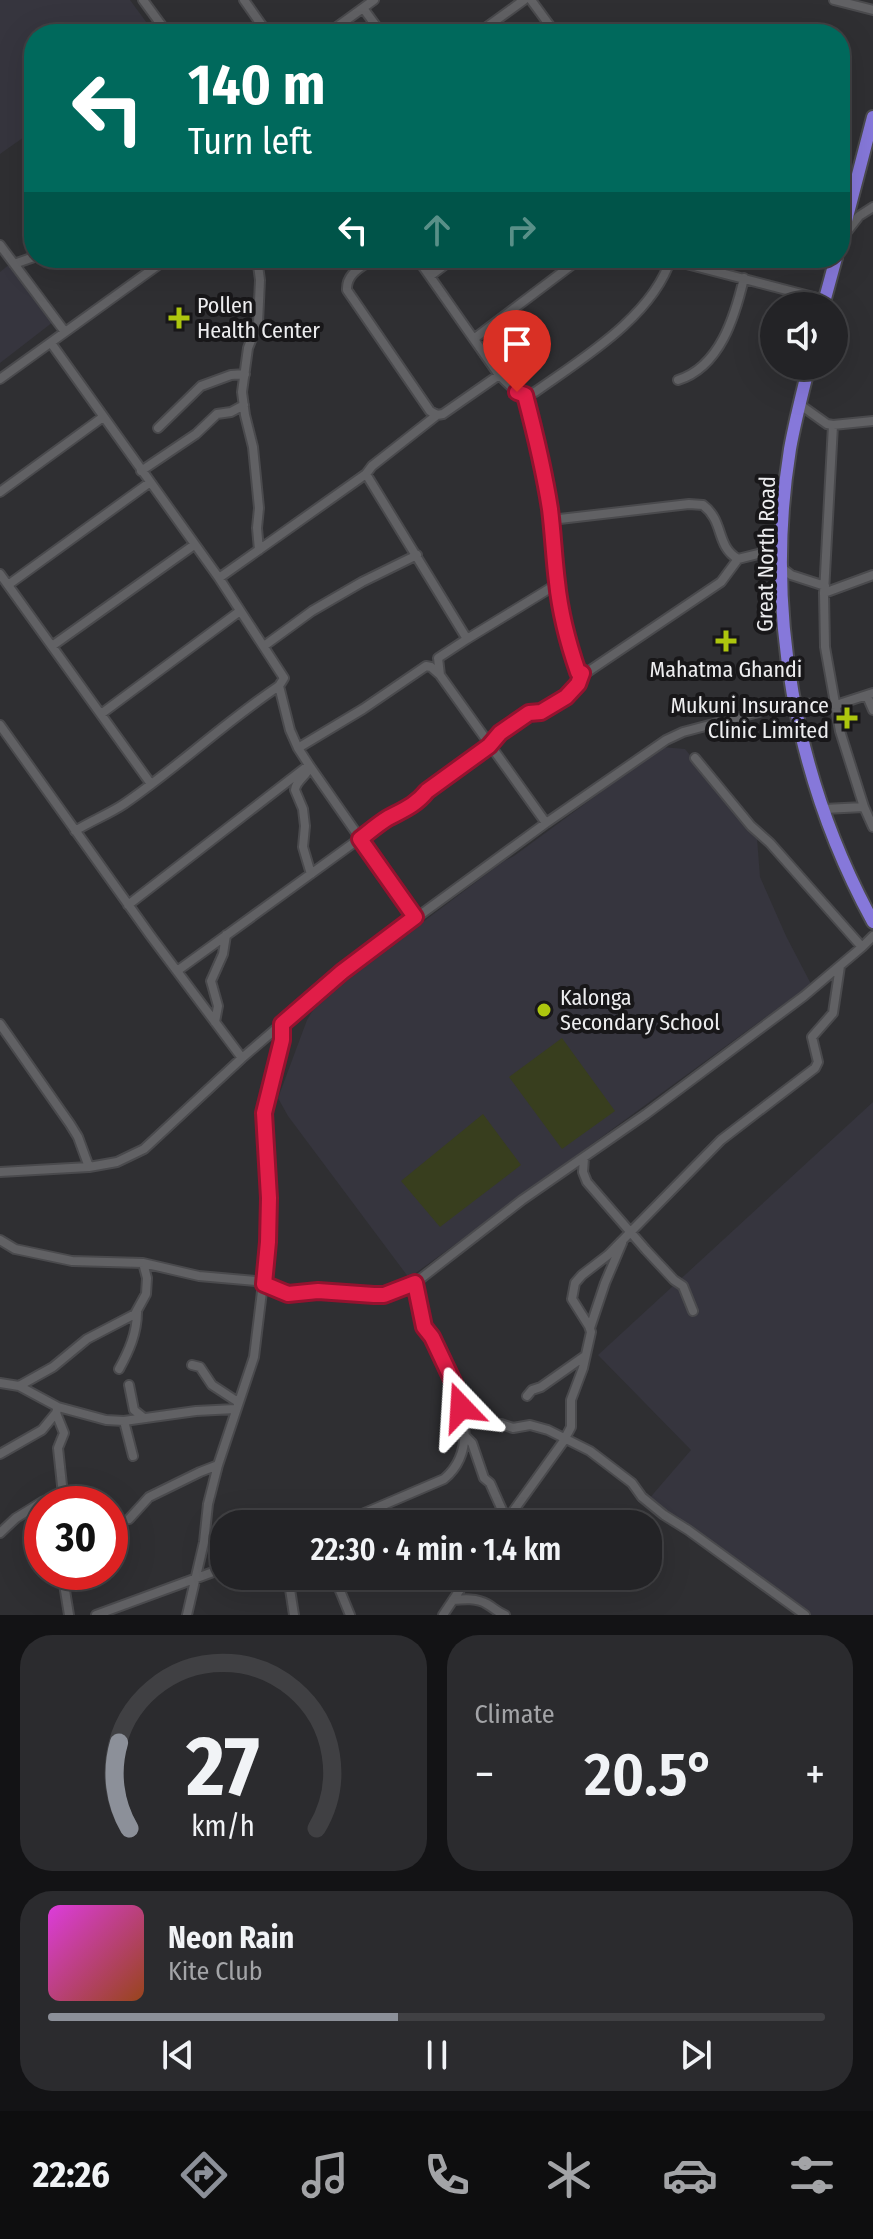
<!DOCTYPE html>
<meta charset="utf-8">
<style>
body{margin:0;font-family:"Fira Sans Condensed",sans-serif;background:#2b2b2e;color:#f1f3f6;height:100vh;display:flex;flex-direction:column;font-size:30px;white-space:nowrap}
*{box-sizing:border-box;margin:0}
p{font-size:26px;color:#a3a4a7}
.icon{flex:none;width:44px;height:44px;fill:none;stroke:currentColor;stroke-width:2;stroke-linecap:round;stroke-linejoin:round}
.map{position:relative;height:1615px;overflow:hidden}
.sheet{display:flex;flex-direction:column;gap:20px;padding:20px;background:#131315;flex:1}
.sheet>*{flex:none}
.guide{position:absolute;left:24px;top:24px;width:826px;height:244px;border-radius:32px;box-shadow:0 8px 32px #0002,0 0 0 2px #404043;background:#00695c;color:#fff;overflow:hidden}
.fabs{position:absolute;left:760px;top:292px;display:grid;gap:16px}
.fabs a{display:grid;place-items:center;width:88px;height:88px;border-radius:50%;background:#232326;box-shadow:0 8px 32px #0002,0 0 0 2px #404043;font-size:40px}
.speed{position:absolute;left:24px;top:1486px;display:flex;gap:16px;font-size:40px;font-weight:700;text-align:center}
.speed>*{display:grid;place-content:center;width:104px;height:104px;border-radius:50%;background:#232326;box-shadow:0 8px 32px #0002,0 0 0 2px #404043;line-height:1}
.speed .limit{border:12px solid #d22;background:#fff;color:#111}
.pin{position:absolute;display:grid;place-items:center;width:68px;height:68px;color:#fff;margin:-82px -34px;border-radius:50% 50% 50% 0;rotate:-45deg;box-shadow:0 0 8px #0007}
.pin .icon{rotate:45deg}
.me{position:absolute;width:88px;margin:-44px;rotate:340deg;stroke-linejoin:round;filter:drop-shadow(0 0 6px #0008)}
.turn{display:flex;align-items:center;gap:28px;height:168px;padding:0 32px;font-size:36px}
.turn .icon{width:104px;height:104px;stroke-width:2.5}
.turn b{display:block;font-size:56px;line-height:68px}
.lanes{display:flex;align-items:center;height:76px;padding:0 32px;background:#0003;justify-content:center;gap:40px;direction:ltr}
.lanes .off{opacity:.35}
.big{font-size:60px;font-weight:600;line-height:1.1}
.sheet .card{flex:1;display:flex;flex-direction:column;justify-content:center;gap:12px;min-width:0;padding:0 28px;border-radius:32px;background:#2b2b2e}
.sheet .dial{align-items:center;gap:0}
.dial svg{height:208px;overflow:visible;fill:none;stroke:#404043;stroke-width:7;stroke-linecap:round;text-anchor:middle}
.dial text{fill:#f1f3f6;stroke:none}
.song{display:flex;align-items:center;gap:24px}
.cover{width:96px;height:96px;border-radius:12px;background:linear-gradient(135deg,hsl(300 70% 55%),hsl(20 70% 35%))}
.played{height:8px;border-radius:4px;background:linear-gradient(90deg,#8c9099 45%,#404043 45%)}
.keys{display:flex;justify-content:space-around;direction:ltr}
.heat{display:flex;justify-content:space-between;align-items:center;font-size:44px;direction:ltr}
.sheet .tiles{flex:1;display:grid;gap:20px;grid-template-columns:1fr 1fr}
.card:last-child{grid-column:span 2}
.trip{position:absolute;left:210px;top:1510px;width:452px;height:80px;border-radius:32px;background:#232326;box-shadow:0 8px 32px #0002,0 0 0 2px #404043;font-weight:600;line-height:80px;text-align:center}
.dock{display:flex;height:128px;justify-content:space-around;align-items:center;background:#0e0e0f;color:#a3a4a7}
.dock .icon{width:56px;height:56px}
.dock .selected{color:#8c9099}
.dock b{font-size:36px;color:#f1f3f6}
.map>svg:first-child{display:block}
.built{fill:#36353e}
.green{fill:#383e1e}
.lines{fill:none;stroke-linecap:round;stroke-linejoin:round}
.minor-casing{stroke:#4a4a4d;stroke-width:12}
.highway-casing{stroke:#4a4a4d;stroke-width:16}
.minor{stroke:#616164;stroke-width:8}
.highway{stroke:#8678da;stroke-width:12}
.route-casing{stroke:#92132f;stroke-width:20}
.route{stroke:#e11d48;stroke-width:14}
.poi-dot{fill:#adc60e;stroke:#181719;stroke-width:3}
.labels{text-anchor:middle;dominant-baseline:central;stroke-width:8;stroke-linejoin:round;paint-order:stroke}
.poi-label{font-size:22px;fill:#ededef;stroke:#181719;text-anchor:start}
.street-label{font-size:22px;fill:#ededef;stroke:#181719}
</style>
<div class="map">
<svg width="873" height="1615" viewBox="0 0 873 1615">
<rect width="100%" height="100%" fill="#2f2f32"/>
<path class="built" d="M0,0h130l25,34h-121v96l-34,24z
M11,263l42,59 -53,41v-91z
M662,747l23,2 72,89 3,39 26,59 25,48 -402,294 -121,-162 -10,-18 29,-78 12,-20 185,-139 10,-5z
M873,1102v513h-67l-158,-115 43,-50 -93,-95z"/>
<path class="green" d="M562,1038l53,73 -53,38 -53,-72z
M483,1114l38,51 -81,62 -39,-46z"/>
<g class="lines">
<defs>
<path id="minor" d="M143,0l25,34
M244,0l24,34
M531,0l25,34
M834,0l39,10
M363,8l19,26
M327,34l47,-34
M477,34l47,-34
M845,234l14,-18 14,-9
M0,245l65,87
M257,258l3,22 -2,43 -10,25 -6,44 3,23 8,32 6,61 -2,20 2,22
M374,258c-12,9 -28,15 -27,32l83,121 7,4 6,-1 56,-39
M417,258l82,117 18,17 8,3 10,-3c48,-34 118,-76 136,-134
M671,260l154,40
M14,264l20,-7
M430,276l24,-18
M475,338l106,-80
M51,343l168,235 65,100 -5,8c-54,36 -101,81 -155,118 -15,10 -33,17 -49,27
M0,379l168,-121
M678,380c42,-13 57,-64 66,-102
M525,395c10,38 19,75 25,114 8,57 8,107 28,163l8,1 135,-91 17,-23 44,-11
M799,404l28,20 6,1 -9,168 1,54 15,84 24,76 9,20
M833,425l40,-4
M158,428l43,-42 30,-11 14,-1
M141,471l55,-37 21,-20 14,-2 13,-7
M366,474l101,165 90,-55
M0,492l103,-75
M551,520l138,-16 14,1c22,17 12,40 35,54
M782,568l9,7 34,11
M0,574l151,210
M219,578l147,-104 6,-8 65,-51
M8,585l141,-102
M824,593l49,-18
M467,639l-29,19 2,17 106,148
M52,646l142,-101
M264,646l48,-35 50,-29 55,-27
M279,686l11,44 8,18 11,17c0,11 -13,14 -14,25l8,19 2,17 -2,21 8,27
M867,696l6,14
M101,714l139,-103
M0,725l150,210 92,123
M298,748l65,-39 63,-43 5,1 8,7
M695,758l56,68 19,17 92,104
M824,809l40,-2
M128,905l181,-140 106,152
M177,971l211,-153 14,-5 18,-13 7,-9 62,-45 11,-13 29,-20 12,-1 20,-11 11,-9 10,-19
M215,1022l3,-16 -7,-25 12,-27 3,-19
M0,1024l70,100 8,13 11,30
M584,1158l-1,14 4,10 59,68 28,30 9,6 10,25
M0,1172l89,-5 28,-5 27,-13 98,-91 100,-86 204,-149 120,-83 17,-8 110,-29 43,2 37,-12
M0,1240l15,9 57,12 71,2 56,13 57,5 32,13 30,-3 66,4 31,-12
M590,1328l15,-45 17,-40
M192,1365l8,2 12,18 26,17
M119,1369c10,-18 18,-36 18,-57
M0,1383l19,3 34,-19 34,-28 48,-25 11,-20 1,-16 -4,-15
M129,1385l5,25 10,8
M19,1386l39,21 48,13 18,1 72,-10 39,-2
M527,1396l5,-6 9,-3 44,-31
M58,1407l-2,6 8,20 -6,15 6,56
M124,1421l9,35
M501,1424l12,4 17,-3 18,5 42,21 42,32 10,14 22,18 24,15 117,85
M464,1435l8,8 12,35 6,5 17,38
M0,1454l42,-24 14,-17
M129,1519l20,-22 51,-25 18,-7
M339,1524l105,-45c42,-35 10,-98 -10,-137 -3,-6 -7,-10 -10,-16 -5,-13 -6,-29 -9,-43l107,-83 124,-86 158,-118 58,-49 11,-11
M504,1524l59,-82 8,-15v-27l12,-32 8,-36 -2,-6 -17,-27 3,-16 7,-8 26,-20 113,-115 94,-72 3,-6 -6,-25 21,-24 7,-47
M0,1533l16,-15 26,-16 21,-9
M62,1572l7,43
M288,1576l6,39
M334,1576l16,39
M453,1600c11,-1 24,-2 34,4 7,4 10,8 18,11
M96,1615l128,-47
M187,1615l17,-73 4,-38 10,-39 36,-108 14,-115 1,-44 -5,-85 18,-73v-16
M443,1615l26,-39"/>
<path id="highway" d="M840,244l33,-127
M823,306l13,-48
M809,366c-7,28 -14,55 -19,83 -26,161 5,330 83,473"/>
</defs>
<use href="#minor" class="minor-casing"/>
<use href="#highway" class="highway-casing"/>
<use href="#minor" class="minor"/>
<use href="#highway" class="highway"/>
</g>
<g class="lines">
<defs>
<path id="route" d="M461,1407l-4,-17 -25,-53 -8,-10 -9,-44 -31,12h-10l-56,-4 -30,3 -24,-10 4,-42 1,-44 -5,-85 18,-73v-16l60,-52 73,-55 -55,-78c9,-7 18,-15 28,-21 15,-8 28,-13 39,-27l62,-45 11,-13 29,-20 12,-1 25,-15 12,-13 4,-11 -4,-1c-10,-29 -18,-60 -21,-90 -3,-24 -4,-49 -7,-73 -6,-39 -15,-76 -25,-114l-8,-3"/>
</defs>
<use href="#route" class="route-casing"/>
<use href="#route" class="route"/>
</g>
<g class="poi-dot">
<path d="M175 306h8v8h8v8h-8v8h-8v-8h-8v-8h8z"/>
<path d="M722 629h8v8h8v8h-8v8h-8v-8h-8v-8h8z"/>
<path d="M843 706h8v8h8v8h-8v8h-8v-8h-8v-8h8z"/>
<circle cx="544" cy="1010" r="8"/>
</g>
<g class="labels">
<g class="poi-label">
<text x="197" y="305">Pollen<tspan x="197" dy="25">Health Center</tspan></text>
<text x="726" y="669" text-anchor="middle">Mahatma Ghandi</text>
<text x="829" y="705" text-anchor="end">Mukuni Insurance<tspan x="829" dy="25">Clinic Limited</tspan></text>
<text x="560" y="997">Kalonga<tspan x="560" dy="25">Secondary School</tspan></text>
</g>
<g class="street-label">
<text transform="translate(766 554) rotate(-89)">Great North Road</text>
</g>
</g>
</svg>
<div class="fabs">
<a><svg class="icon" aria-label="sound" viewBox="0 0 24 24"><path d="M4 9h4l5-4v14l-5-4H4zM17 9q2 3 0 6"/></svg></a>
</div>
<div class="speed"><div class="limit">30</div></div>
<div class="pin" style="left:517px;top:392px;background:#d93025"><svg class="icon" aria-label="arrive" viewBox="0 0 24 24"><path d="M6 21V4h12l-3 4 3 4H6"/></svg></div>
<svg class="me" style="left:461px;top:1407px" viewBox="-20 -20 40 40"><path d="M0-17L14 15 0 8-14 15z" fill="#e11d48" stroke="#fff" stroke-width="4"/></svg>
<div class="trip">22:30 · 4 min · 1.4 km</div>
<div class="guide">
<div class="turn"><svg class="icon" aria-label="left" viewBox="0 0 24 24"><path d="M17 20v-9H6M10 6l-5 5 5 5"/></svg><div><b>140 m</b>Turn left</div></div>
<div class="lanes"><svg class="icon" aria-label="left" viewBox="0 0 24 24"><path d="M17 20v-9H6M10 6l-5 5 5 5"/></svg><svg class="icon off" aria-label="ahead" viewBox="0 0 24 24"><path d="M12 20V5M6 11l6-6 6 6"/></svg><svg class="icon off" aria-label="right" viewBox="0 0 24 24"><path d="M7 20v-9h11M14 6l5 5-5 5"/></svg></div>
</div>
</div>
<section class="sheet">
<div class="tiles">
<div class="card dial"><svg viewBox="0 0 100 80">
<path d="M14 69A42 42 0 1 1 86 69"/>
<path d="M14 69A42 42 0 0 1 10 36" stroke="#8c9099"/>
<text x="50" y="56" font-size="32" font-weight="700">27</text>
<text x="50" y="72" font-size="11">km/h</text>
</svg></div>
<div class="card"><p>Climate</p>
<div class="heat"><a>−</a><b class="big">20.5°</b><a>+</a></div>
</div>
<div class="card">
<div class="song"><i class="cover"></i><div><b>Neon Rain</b><p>Kite Club</p></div></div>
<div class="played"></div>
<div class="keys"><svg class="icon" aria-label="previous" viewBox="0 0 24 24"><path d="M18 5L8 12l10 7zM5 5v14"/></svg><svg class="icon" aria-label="pause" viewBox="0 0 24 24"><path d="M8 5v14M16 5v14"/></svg><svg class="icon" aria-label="next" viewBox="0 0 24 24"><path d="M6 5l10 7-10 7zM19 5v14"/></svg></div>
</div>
</div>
</section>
<nav class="dock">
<b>22:26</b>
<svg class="icon selected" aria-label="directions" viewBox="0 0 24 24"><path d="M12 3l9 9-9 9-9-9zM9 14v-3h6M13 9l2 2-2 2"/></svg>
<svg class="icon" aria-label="music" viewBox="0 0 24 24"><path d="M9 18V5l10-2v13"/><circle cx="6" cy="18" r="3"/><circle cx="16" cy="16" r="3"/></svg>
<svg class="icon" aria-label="phone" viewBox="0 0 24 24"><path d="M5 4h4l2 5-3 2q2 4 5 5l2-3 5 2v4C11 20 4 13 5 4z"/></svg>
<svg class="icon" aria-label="climate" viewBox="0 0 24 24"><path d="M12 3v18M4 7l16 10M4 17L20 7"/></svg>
<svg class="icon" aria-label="car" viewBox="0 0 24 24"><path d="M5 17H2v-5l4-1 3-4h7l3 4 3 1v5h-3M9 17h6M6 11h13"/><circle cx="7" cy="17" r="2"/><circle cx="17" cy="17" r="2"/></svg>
<svg class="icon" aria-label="filters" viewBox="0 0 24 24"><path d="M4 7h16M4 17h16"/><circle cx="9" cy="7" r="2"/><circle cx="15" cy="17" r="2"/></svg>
</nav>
